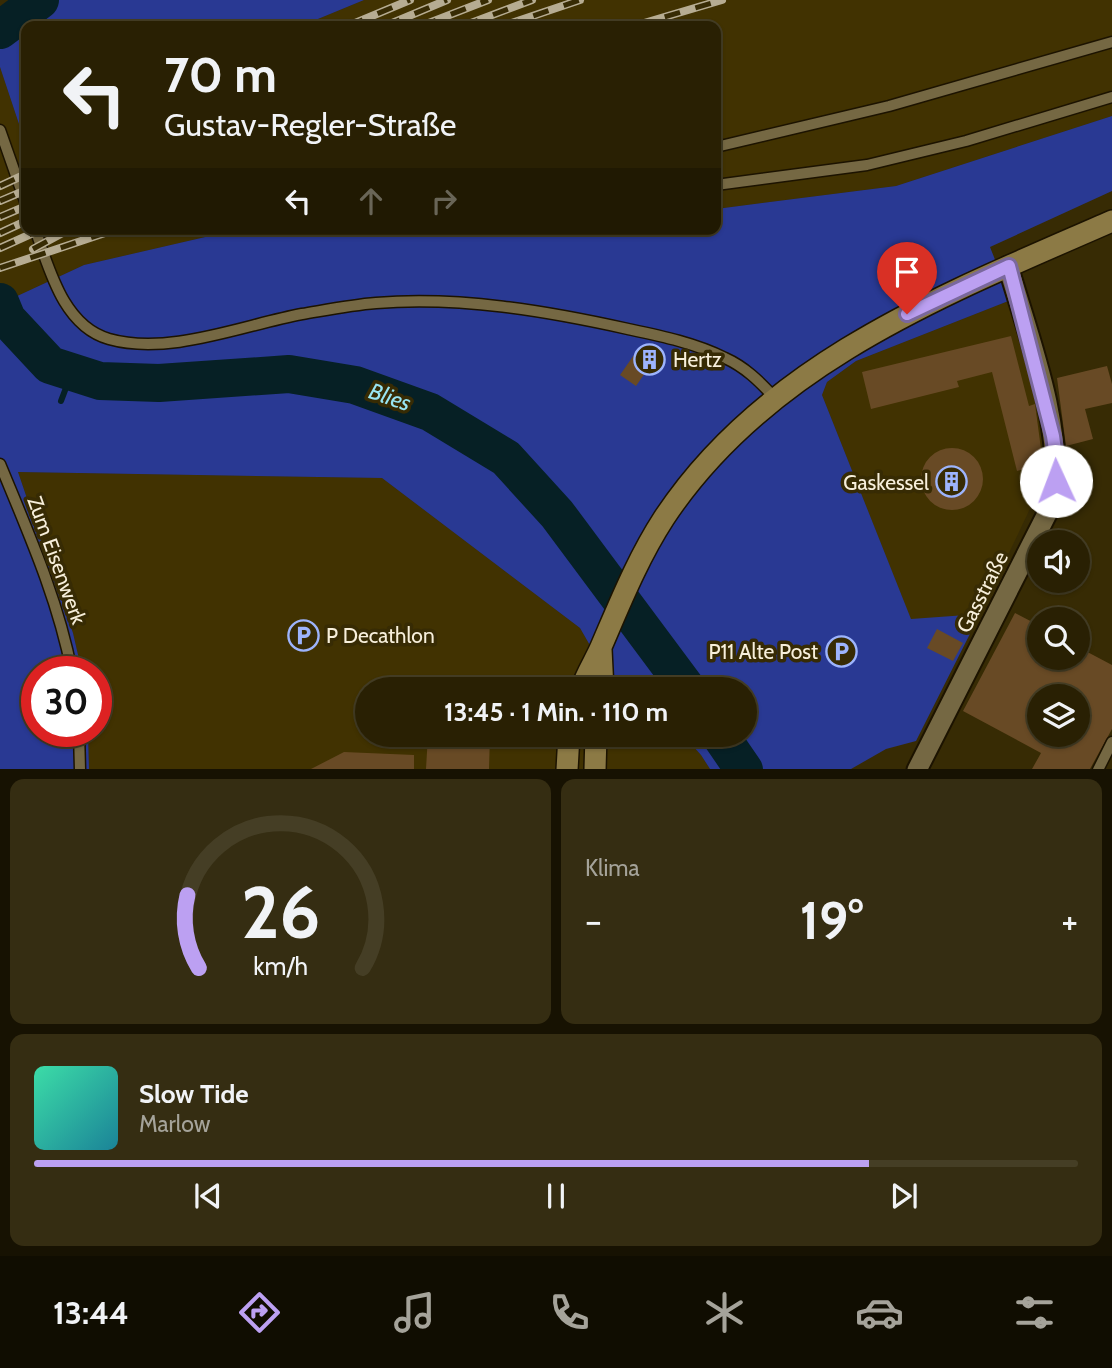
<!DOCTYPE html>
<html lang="de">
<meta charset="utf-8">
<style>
body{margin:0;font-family:Cabin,sans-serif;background:#352d12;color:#f1f3f6;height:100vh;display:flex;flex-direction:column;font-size:26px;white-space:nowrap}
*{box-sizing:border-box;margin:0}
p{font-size:23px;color:#a5a39a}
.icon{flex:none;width:38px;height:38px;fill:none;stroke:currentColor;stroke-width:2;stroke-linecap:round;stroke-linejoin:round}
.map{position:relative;height:769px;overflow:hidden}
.sheet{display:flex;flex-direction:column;gap:10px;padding:10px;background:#171202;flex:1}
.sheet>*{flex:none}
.banner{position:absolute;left:21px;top:21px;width:700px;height:214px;border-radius:14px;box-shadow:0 2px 5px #0004,0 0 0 2px #453e25;background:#292003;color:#f1f3f6;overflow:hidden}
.tools{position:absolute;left:1027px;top:530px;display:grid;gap:14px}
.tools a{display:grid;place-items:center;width:63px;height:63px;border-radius:50%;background:#292003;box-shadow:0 2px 5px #0004,0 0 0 2px #453e25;font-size:35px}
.speed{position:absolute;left:21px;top:656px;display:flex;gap:14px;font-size:35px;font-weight:700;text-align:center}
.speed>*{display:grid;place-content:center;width:91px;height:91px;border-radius:50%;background:#292003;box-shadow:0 2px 5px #0004,0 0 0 2px #453e25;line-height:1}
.speed .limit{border:10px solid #d22;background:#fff;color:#111}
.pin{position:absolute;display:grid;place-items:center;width:60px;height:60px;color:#fff;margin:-72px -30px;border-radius:50% 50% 50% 0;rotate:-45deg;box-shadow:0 0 7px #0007}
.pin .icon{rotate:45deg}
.me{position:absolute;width:77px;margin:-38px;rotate:358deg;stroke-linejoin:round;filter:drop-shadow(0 0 5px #0008)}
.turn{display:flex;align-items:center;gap:24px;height:147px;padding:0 28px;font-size:32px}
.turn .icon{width:91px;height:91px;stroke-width:2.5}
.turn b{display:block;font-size:49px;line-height:60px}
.lanes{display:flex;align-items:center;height:66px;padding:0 28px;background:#0003;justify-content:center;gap:35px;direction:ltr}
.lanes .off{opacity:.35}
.big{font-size:52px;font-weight:700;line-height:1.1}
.sheet .tile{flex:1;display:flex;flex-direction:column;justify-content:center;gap:10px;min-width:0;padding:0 24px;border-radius:14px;background:#352d12}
.sheet .dial{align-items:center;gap:0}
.dial svg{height:182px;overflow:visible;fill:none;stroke:#453e25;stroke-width:7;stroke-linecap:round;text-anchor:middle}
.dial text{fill:#f1f3f6;stroke:none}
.song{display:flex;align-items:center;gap:21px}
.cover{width:84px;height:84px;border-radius:10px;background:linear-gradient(135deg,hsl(160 70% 55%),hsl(190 70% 35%))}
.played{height:7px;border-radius:4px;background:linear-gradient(90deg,#bca0f2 80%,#453e25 80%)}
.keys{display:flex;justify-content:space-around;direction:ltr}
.heat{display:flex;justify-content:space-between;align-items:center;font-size:38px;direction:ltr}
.sheet .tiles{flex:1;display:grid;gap:10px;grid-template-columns:1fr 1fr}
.tile:last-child{grid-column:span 2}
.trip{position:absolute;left:355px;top:677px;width:402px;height:70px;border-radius:35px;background:#292003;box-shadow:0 2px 5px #0004,0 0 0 2px #453e25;font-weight:700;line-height:70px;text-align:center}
.dock{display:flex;height:112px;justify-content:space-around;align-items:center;background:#100d01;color:#a5a39a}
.dock .icon{width:49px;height:49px}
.dock .selected{color:#bca0f2}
.dock b{font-size:32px;color:#f1f3f6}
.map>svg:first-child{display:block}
.built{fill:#413201}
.green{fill:#293993}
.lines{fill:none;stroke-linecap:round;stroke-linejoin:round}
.stream{stroke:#062025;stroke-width:6}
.river{stroke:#062025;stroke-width:38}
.building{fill:#684a25;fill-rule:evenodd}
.lane-casing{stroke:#1c1300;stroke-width:13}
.street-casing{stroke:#1c1300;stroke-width:23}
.secondary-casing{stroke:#1c1300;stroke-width:24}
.lane{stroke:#756843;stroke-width:10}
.street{stroke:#756843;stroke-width:19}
.secondary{stroke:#8c7a45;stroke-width:21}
.rail-casing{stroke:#b6ac92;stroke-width:8}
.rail{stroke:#372b04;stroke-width:5;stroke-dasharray:16;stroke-linecap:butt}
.route-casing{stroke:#7a689d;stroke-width:18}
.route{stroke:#bca0f2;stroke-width:12}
.labels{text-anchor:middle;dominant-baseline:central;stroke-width:7;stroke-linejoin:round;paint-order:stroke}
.poi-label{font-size:21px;fill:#f7efdb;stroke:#372b04;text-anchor:start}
.street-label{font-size:21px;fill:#f7efdb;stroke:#372b04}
.water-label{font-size:23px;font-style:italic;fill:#98e5f3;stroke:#372b04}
</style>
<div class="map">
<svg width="1112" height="770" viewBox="0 0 1112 770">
<rect width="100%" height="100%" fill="#372b04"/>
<path class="built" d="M364,0h748v116l-216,70 -180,23v-183h-415z
M0,67l26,78v84h214l-156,36 -84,39z
M1011,300l38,159 -3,16 -66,139 -69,6 -89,-225 5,-13 29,-21z
M18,472l364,6 198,150 35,61 -247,1v45h315l18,20 9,14h-621l-1,-37h8v-60h-14l-9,-39z"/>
<path class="green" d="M16,0h348l-63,26h-275v119l-26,-78v-55z
M1112,116v75l-122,56 21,53 -155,61 -29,21 -5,13 89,224 69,-5 -64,127 -30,8 -35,20h-141l-9,-14 -18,-20h63v-45l-131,-1 -35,-61 -198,-150 -364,-6 55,161 9,39h-45v60h51l1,37h-89v-465l84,-39 156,-36h476v-20l180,-23z"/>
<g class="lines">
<path class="stream" d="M61,401l11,-29"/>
<path class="river" d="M0,30l40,-30
M0,302l7,17 43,46 50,16 59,2 130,-9 66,11 75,27 76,46 51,56 131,176
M720,735l24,35"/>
</g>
<path class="building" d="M1011,336l18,70 6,-2 8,60 -26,7 -25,-99 -35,9 2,6 -88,22 -9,-37z
M636,352l16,11 -16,23 -16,-11z
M1107,366l5,18v19l-27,6 8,30 -27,7 -9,-68z
M921 479a31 31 0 1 1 62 0a31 31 0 1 1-62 0Z
M1015,613l25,13v32h38v-11l34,18v64l-22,40h-58l9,-16 -78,-42zM1040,696h38v39h-38z
M937,629l26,14 -10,18 -26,-13z
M428,735h62l-1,34h-63z
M344,752l70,3v14h-103z"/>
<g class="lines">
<defs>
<path id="lane" d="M0,130l26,74
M716,147l173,-41 223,-64
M716,185l151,-20 99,-24 146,-44
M35,229c14,39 28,97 74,110 60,17 134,-14 193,-25 24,-4 49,-9 74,-11 83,-7 171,8 252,26 33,7 67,14 97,29 20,9 34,23 49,39
M0,464c28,68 58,135 72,208
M79,732l1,38
M1098,770l14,-28"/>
<path id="street" d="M917,770l138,-272c6,-78 -25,-157 -47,-232"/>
<path id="secondary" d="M601,649l2,41
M581,690c5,-16 14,-29 20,-43 19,-44 37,-89 63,-129 103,-156 284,-225 448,-297
M567,770l2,-35
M595,770l1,-35"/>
</defs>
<use href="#lane" class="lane-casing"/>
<use href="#street" class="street-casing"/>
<use href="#secondary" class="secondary-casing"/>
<use href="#lane" class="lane"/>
<use href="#street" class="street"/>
<use href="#secondary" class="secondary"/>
<defs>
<path id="rail" d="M348,26l62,-26
M385,26l62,-26
M421,26l67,-26
M463,26l69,-26
M503,26l77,-26
M634,26l88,-26
M0,186l26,-12
M0,201l26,-11
M0,217l26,-11
M0,233l26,-12
M0,248l42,-19
M33,249l37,-20
M0,268l117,-39"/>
</defs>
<use href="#rail" class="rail-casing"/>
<use href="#rail" class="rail"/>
</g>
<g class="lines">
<defs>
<path id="route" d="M907,314l102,-48 44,170 4,28 -1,17"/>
</defs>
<use href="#route" class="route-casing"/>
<use href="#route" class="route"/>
</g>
<defs>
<symbol id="building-ring" viewBox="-11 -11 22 22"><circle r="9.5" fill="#372b04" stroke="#9db4fd" stroke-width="1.5"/><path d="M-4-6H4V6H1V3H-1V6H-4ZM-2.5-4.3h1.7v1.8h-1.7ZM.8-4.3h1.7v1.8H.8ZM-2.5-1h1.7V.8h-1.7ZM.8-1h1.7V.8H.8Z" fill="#9db4fd"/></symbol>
<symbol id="parking-ring" viewBox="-11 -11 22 22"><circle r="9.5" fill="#372b04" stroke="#9db4fd" stroke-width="1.5"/><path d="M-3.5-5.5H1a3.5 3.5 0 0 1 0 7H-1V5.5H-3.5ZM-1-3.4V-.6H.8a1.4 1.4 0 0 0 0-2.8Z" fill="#9db4fd"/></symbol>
</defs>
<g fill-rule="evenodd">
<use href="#building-ring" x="632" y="342" width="35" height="35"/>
<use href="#building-ring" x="934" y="464" width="35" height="35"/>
<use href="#parking-ring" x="286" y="618" width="35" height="35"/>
<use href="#parking-ring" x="824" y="634" width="35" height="35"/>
</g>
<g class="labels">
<g class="poi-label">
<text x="673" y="359">Hertz</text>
<text x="929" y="482" text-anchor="end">Gaskessel</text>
<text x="326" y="635">P Decathlon</text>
<text x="818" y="651" text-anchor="end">P11 Alte Post</text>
</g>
<g class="street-label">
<text transform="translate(57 560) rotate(70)">Zum Eisenwerk</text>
<text transform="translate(982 592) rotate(-63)">Gasstraße</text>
</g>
<g class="water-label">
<text transform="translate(390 397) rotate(19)">Blies</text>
</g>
</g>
</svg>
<div class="tools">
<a><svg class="icon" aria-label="sound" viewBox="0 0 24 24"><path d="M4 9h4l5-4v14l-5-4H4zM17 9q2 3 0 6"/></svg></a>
<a><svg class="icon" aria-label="search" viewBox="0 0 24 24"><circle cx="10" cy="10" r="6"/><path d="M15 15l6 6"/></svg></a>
<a><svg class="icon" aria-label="layers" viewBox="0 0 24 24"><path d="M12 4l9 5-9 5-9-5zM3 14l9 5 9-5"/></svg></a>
</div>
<div class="speed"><div class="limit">30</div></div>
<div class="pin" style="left:907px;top:314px;background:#d93025"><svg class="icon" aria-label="arrive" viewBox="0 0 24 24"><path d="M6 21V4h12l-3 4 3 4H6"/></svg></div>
<svg class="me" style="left:1056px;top:481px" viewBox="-20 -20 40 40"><circle r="19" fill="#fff"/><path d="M0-13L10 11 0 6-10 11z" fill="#bca0f2"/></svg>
<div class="trip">13:45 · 1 Min. · 110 m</div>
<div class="banner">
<div class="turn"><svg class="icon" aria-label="left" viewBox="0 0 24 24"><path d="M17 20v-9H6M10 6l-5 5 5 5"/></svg><div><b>70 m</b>Gustav-Regler-Straße</div></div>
<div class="lanes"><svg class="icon" aria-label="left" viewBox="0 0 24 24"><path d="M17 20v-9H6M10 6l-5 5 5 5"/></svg><svg class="icon off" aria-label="ahead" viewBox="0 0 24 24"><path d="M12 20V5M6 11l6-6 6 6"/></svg><svg class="icon off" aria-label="right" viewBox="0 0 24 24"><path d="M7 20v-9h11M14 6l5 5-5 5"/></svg></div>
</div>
</div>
<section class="sheet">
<div class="tiles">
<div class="tile dial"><svg viewBox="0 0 100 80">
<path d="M14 69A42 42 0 1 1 86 69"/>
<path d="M14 69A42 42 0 0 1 9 37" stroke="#bca0f2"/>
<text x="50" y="56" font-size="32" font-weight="700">26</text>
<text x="50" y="72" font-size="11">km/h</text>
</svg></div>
<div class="tile"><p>Klima</p>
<div class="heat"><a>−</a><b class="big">19°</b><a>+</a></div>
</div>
<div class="tile">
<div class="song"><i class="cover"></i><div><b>Slow Tide</b><p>Marlow</p></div></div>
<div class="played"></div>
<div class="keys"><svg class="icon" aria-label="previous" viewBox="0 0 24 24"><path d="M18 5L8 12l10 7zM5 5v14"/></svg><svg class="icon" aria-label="pause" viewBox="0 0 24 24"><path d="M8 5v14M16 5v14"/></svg><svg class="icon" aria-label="next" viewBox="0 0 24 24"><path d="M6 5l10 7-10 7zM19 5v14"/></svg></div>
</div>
</div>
</section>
<nav class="dock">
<b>13:44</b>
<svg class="icon selected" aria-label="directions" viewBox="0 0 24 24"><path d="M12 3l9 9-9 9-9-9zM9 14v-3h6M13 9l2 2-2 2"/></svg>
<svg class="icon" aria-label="music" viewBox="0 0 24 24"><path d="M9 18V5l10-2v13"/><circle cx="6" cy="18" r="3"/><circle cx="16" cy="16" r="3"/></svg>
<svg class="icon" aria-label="phone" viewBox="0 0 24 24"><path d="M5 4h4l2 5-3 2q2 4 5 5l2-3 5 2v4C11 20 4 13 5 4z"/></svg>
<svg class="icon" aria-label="climate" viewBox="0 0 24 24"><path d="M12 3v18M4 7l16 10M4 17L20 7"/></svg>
<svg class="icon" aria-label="car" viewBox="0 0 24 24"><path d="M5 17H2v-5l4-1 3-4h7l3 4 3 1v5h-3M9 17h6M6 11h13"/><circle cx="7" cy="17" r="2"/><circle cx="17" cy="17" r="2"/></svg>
<svg class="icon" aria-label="filters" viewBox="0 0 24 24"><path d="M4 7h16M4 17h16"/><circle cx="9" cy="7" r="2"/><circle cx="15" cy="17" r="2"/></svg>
</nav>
